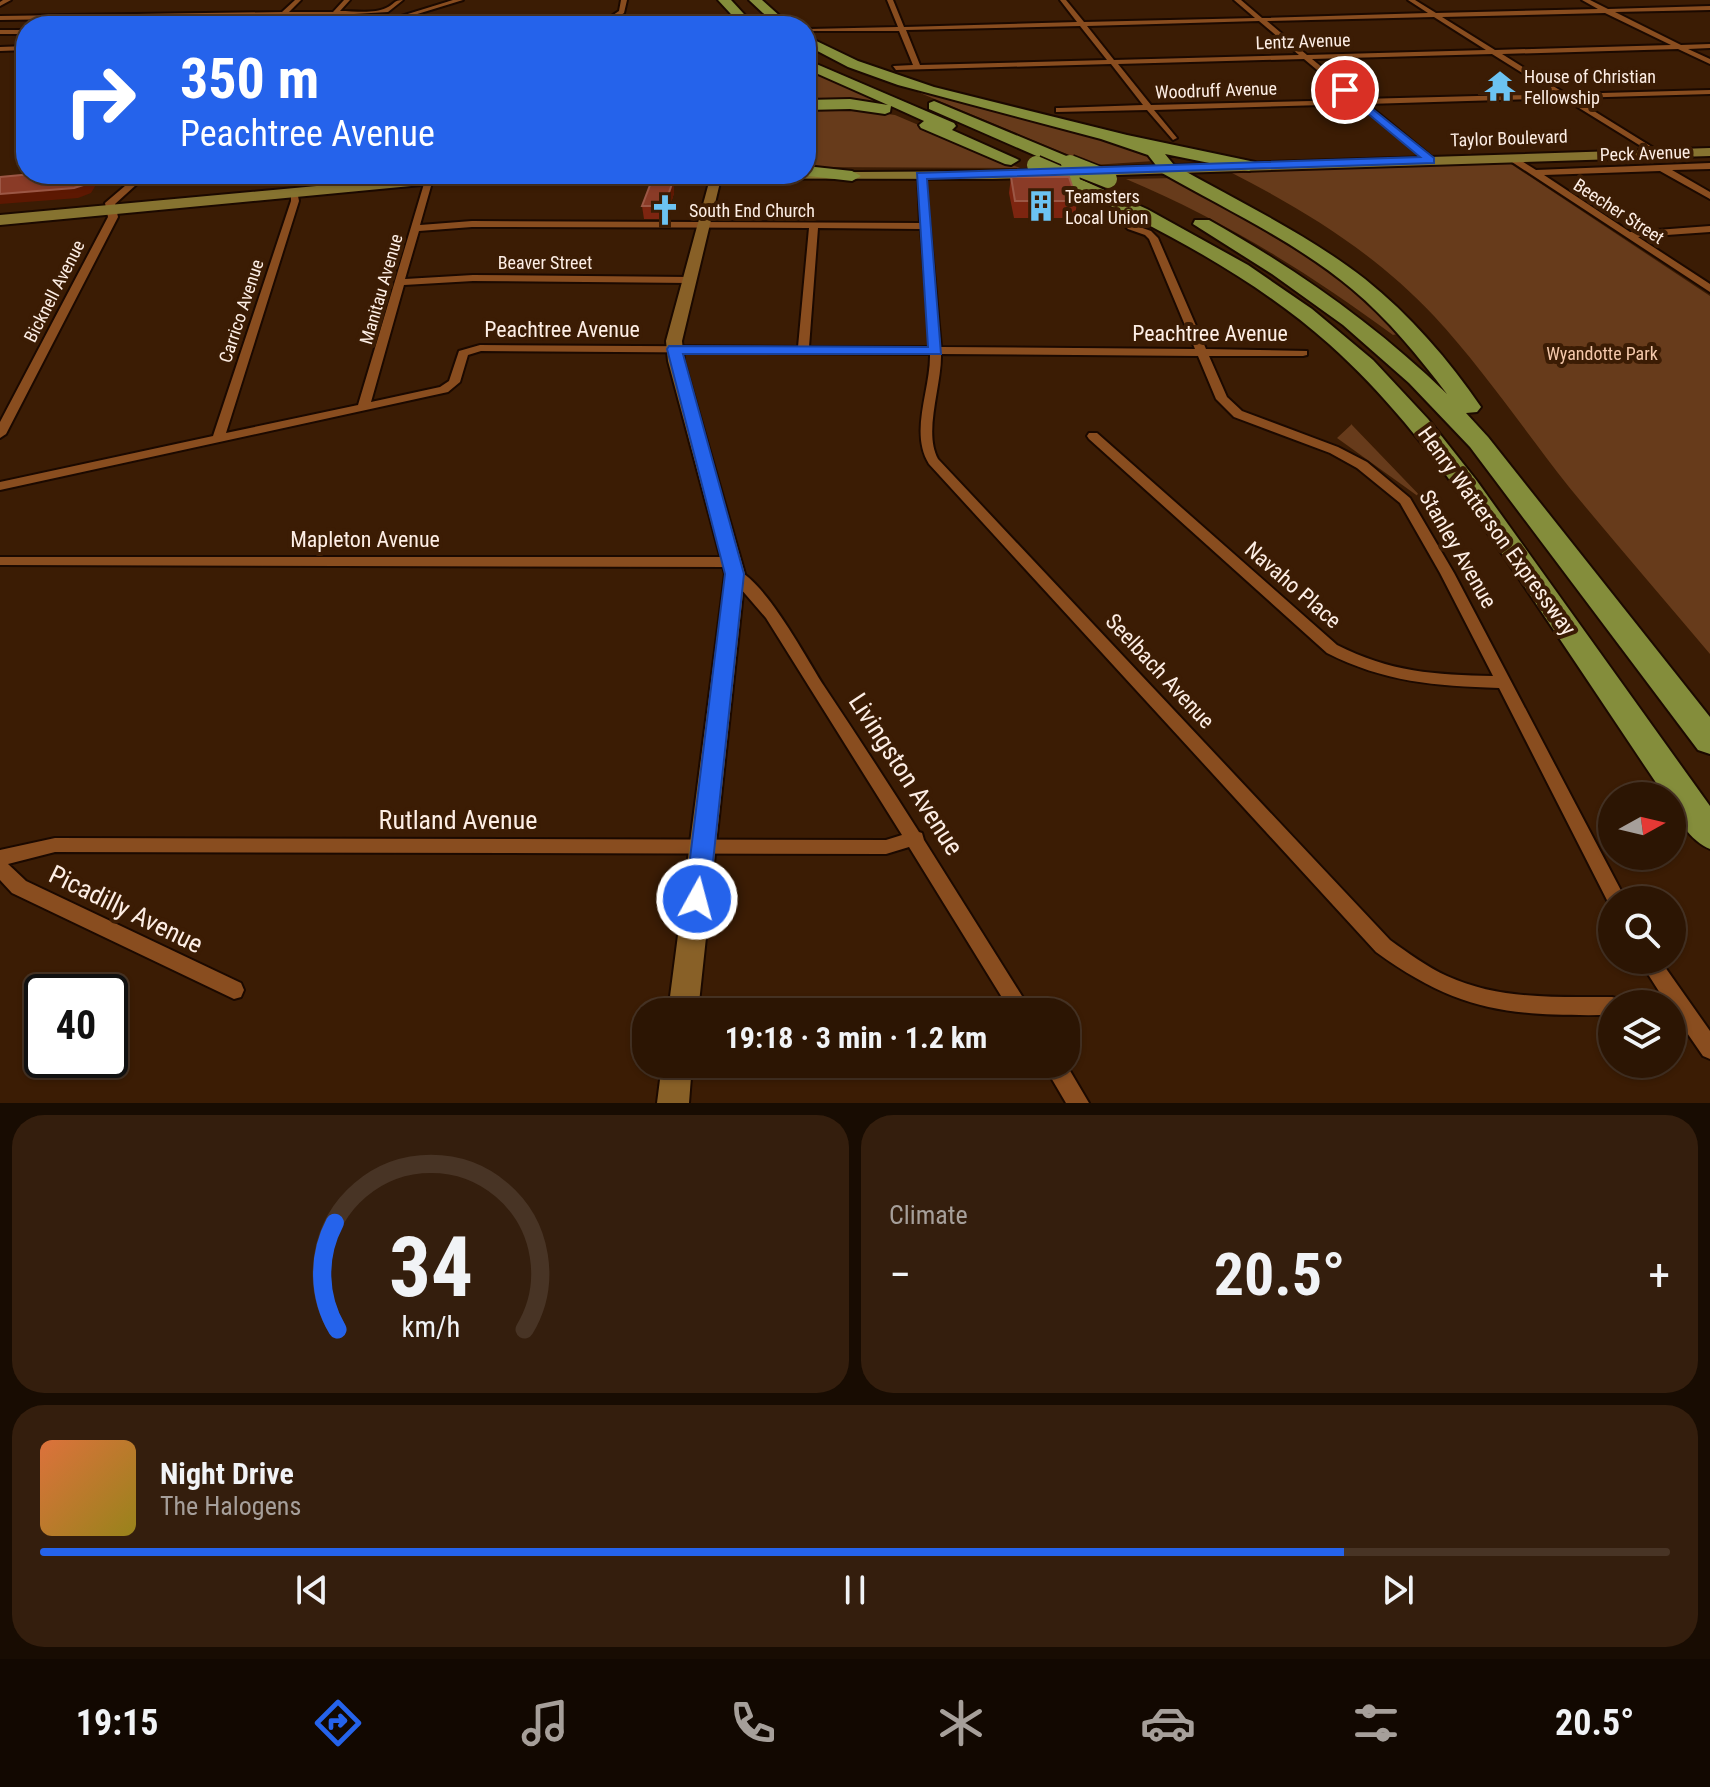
<!DOCTYPE html>
<meta charset="utf-8">
<style>
body{margin:0;font-family:"Roboto Condensed",sans-serif;background:#341e0d;color:#f1f3f6;height:100vh;display:flex;flex-direction:column;font-size:30px;white-space:nowrap}
*{box-sizing:border-box;margin:0}
p{font-size:26px;color:#a69f9a}
.icon{flex:none;width:44px;height:44px;fill:none;stroke:currentColor;stroke-width:2;stroke-linecap:round;stroke-linejoin:round}
.map{position:relative;height:1103px;overflow:hidden}
.panel{display:flex;flex-direction:column;gap:12px;padding:12px;background:#180c02;flex:1}
.panel>*{flex:none}
.guide{position:absolute;left:16px;top:16px;width:800px;height:168px;border-radius:32px;box-shadow:0 2px 6px #0004,0 0 0 2px #483425;background:#2563eb;color:#fff;overflow:hidden}
.needle{width:52px;rotate:82deg}
.fabs{position:absolute;left:1598px;top:782px;display:grid;gap:16px}
.fabs a{display:grid;place-items:center;width:88px;height:88px;border-radius:50%;background:#2c1503;box-shadow:0 2px 6px #0004,0 0 0 2px #483425;font-size:40px}
.speed{position:absolute;left:24px;top:974px;display:flex;gap:16px;font-size:40px;font-weight:700;text-align:center}
.speed>*{display:grid;place-content:center;width:104px;height:104px;border-radius:50%;background:#2c1503;box-shadow:0 2px 6px #0004,0 0 0 2px #483425;line-height:1}
.speed .limit{border:4px solid #111;border-radius:12px;background:#fff;color:#111}
.pin{position:absolute;display:grid;place-items:center;width:68px;height:68px;color:#fff;margin:-34px;border:4px solid #fff;border-radius:50%;box-shadow:0 2px 8px #0007}
.me{position:absolute;width:88px;margin:-44px;rotate:7deg;stroke-linejoin:round;filter:drop-shadow(0 0 6px #0008)}
.turn{display:flex;align-items:center;gap:28px;height:168px;padding:0 32px;font-size:36px}
.turn .icon{width:104px;height:104px;stroke-width:2.5}
.turn b{display:block;font-size:56px;line-height:68px}
.big{font-size:60px;font-weight:700;line-height:1.1}
.panel .widget{flex:1;display:flex;flex-direction:column;justify-content:center;gap:12px;min-width:0;padding:0 28px;border-radius:32px;background:#341e0d}
.panel .dial{align-items:center;gap:0}
.dial svg{height:208px;overflow:visible;fill:none;stroke:#483425;stroke-width:7;stroke-linecap:round;text-anchor:middle}
.dial text{fill:#f1f3f6;stroke:none}
.song{display:flex;align-items:center;gap:24px}
.cover{width:96px;height:96px;border-radius:12px;background:linear-gradient(135deg,hsl(20 70% 55%),hsl(50 70% 35%))}
.played{height:8px;border-radius:4px;background:linear-gradient(90deg,#2563eb 80%,#483425 80%)}
.keys{display:flex;justify-content:space-around;direction:ltr}
.heat{display:flex;justify-content:space-between;align-items:center;font-size:44px;direction:ltr}
.panel .tiles{flex:1;display:grid;gap:12px;grid-template-columns:1fr 1fr}
.widget:last-child{grid-column:span 2}
.trip{position:absolute;left:632px;top:998px;width:448px;height:80px;border-radius:32px;background:#2c1503;box-shadow:0 2px 6px #0004,0 0 0 2px #483425;font-weight:700;line-height:80px;text-align:center}
.dock{display:flex;height:128px;justify-content:space-around;align-items:center;background:#120801;color:#a69f9a}
.dock .icon{width:56px;height:56px}
.dock .on{color:#2563eb}
.dock b{font-size:36px;color:#f1f3f6}
.map>svg:first-child{display:block}
.green{fill:#673b1b}
.lines{fill:none;stroke-linecap:round;stroke-linejoin:round}
.street-casing{stroke:#1b0900;stroke-width:4}
.secondary-casing{stroke:#1b0900;stroke-width:4}
.primary-casing{stroke:#1b0900;stroke-width:4}
.highway-casing{stroke:#1b0900;stroke-width:4}
.street{fill:#894d1f;fill-rule:evenodd}
.secondary{fill:#886027;fill-rule:evenodd}
.primary{fill:#867330;fill-rule:evenodd}
.highway{fill:#848d3b;fill-rule:evenodd}
.highway-bridge-casing{stroke:#1b0900;stroke-width:21;stroke-linecap:butt}
.highway-bridge{stroke:#848d3b;stroke-width:18}
.wall{fill:#7d2510}
.shaded-wall{fill:#5d1802}
.building{fill:#8a3b27;stroke:#9c5745;stroke-width:2}
.route{fill:#2563eb;stroke:#184099;stroke-width:2}
.labels{text-anchor:middle;dominant-baseline:central;stroke-width:8;stroke-linejoin:round;paint-order:stroke}
.far-street-label{font-size:18px;fill:#fdeee5;stroke:#3b1c04}
.far-poi-label{font-size:18px;fill:#fdeee5;stroke:#3b1c04;text-anchor:start}
.far-park-label{font-size:18px;fill:#f4c8ab;stroke:#3b1c04}
.street-label{font-size:22px;fill:#fdeee5;stroke:#3b1c04}
.near-street-label{font-size:26px;fill:#fdeee5;stroke:#3b1c04}
</style>
<div class="map">
<svg width="1710" height="1103" viewBox="0 0 1710 1103">
<rect width="100%" height="100%" fill="#3b1c04"/>
<path class="green" d="M806,69l83,38 -83,-5z
M889,80l253,70 8,3 4,8 -61,4z
M826,106l69,9 125,53 -214,-1v-60z
M1508,162l202,134v358c-47,-56 -95,-111 -141,-167 -45,-57 -86,-118 -135,-171 -58,-62 -128,-105 -202,-143z
M1177,178l158,96 67,59 -9,2c-84,-62 -171,-116 -267,-156z
M1352,424v1l74,77 -89,-64z"/>
<g class="lines">
<defs>
<path id="street" d="M3,0h8l-11,6v-4z
M295,0h6l-12,12h44l11,-12h6l-10,11c14,0 34,3 46,-3 8,-3 7,-8 17,-8l-15,12 -51,3 -10,11h-6l9,-11 -44,1 -10,10h-7l9,-10 -278,4v-4l282,-4z
M453,0h10l-62,19 180,5 3,2 -195,-3 -20,3z
M621,0h6l-3,13 -20,13h-7l22,-15z
M887,0h6l11,27 173,-5 -17,-22h6l18,22 171,-4 -21,-18h7l21,18 166,-5 -20,-13h7l21,13 162,-4 -16,-9h8l18,9 102,-3v4l-95,2 66,33 29,-1v4l-22,1 22,10v5l-32,-15 -176,5 64,40 144,-4v4l-137,4 87,54v4h-3l-94,-58 -196,6 66,54 1,2 -4,3 -72,-59 -204,6 23,28 -4,2 -26,-30 -91,2v-4h3l84,-3 -32,-41 -215,6 -3,-4 20,-1 -14,-34h-93l3,-2 89,-2zM1605,13l66,32 -176,5 -53,-33zM1434,17l52,33 -179,5 -40,-34zM1259,21l40,34 -185,5 -27,-34zM1080,26l27,34 -187,5 -14,-35zM1492,54l64,40 -195,5 -49,-40zM1304,59l49,41 -202,5 -33,-41z
M0,30h26v4h-26z
M26,46v4l-26,1v-4z
M1512,155l24,15 174,-7v6l-38,1 38,22v7l-50,-28 -116,4 86,57 80,-6v6l-72,5 72,47v8l-201,-132v-4z
M139,174h9l-33,30 3,13 -112,217 -6,4v-16l108,-205 -3,-14z
M918,174l7,2 16,171 254,2 -46,-110 -4,-4 -17,-6 -2,-2 5,-3 20,7 7,7 48,111 101,2v4l-4,1h-94l18,41 15,14 96,36 29,15 43,36 44,75 172,327h-14v6h-2l-111,-218c-64,-2 -115,-6 -172,-35l-238,-214 -2,-3 2,-3h8l240,212c53,27 98,30 156,31l-53,-103 -40,-70 -43,-35 -27,-15 -96,-36 -18,-18 -18,-43 -257,-2c1,31 -18,78 -3,105l452,481c18,13 37,27 57,36 52,24 110,21 165,21l7,2 2,5h-9v11c-101,1 -152,-2 -236,-63l-447,-488c-20,-32 2,-75 1,-110l-449,-3 -13,4 -8,27 -12,10 -448,98v-8l213,-46 78,-235v-10h6l2,10 -73,232 132,-28 68,-228 7,2 -13,46 52,-4 448,2zM472,227l337,1 -11,119 -318,-2 -21,6 -10,30 -9,6 -69,15 33,-117 69,-4 217,2 5,-3 -5,-3 -217,-2 -68,4 14,-48zM818,228l103,1 9,118h-121z
M0,557h731l7,5 -7,5 -731,-2z
M735,569c30,11 71,89 89,117 32,48 64,97 95,146l3,1 2,7 108,172h-21l-102,-165 -23,7 -831,-2 -47,12 18,17 215,102 3,7 -3,7 -7,2 -222,-106 -12,-13v-30l55,-12 831,2 16,-5 -136,-217 -38,-44z
M1639,960h21l50,71v28l-7,-3 -31,-45v-7h-5z
M1043,1064h23l23,39h-23z"/>
<path id="secondary" d="M722,174l-40,167 2,20 61,213 -47,438h-30l57,-438 -57,-213 -2,-20 45,-166z
M662,1064h30l-3,39h-32z"/>
<path id="primary" d="M1710,148v8l-718,23 -402,-1 -7,-4 409,-3z
M447,174h55l-7,4 -495,47v-10z"/>
<path id="highway" d="M718,0h13l24,26h-13z
M749,0h13l29,26h-14z
M806,36l52,25 76,26 193,48 128,27 2,4 -8,5 -84,-17 9,11c64,36 133,69 191,114 45,36 84,81 116,128l-4,5 -11,1 22,24 222,280v37l-12,-4 -228,-303 -61,-64 -66,-58 -71,-51 -79,-50 2,-4h14c87,49 167,105 238,174 -29,-38 -58,-74 -95,-105 -56,-47 -127,-80 -190,-116l-14,-18 -47,-16 -203,-54 -50,-18 -42,-22z
M814,63l140,60 2,3 -4,4 67,30 -8,5 -6,-1 -84,-36 -2,-3 5,-4 -33,-15 -1,6 -5,2 -35,-5 -44,1v-10l44,-1 38,6 -79,-35v-6z
M934,101l142,59 2,4 -8,5 -6,-1 -135,-59v-6z
M806,166l46,5 9,5 -9,5 -52,-6 6,-1z
M727,174l-10,6 -9,-5 1,-1z
M1071,175l76,34 101,56 64,44 61,51 55,59 49,62 233,325v43c-18,-7 -38,-33 -38,-53h-7c-50,-74 -99,-148 -149,-222 -56,-82 -113,-164 -187,-230 -78,-69 -171,-116 -264,-160l-3,-4z"/>
</defs>
<use href="#street" class="street-casing"/>
<use href="#secondary" class="secondary-casing"/>
<use href="#primary" class="primary-casing"/>
<use href="#highway" class="highway-casing"/>
<use href="#street" class="street"/>
<use href="#secondary" class="secondary"/>
<use href="#primary" class="primary"/>
<use href="#highway" class="highway"/>
<defs>
<path id="highway-bridge" d="M1070,164l38,15
M1036,165l35,15"/>
</defs>
<use href="#highway-bridge" class="highway-bridge-casing"/>
<use href="#highway-bridge" class="highway-bridge"/>
</g>
<path class="wall" d="M1011,177l66,24 -2,17h-61l-5,-25z
M673,181l1,12 -6,20h-5l-2,6h-17l-2,-13z"/>
<path class="shaded-wall" d="M92,174h6l2,4 -9,15 -13,5 -78,6v-10z
M673,181l1,12 -6,20 -2,-12z
M661,201l2,12 -2,6 -1,-13z"/>
<path class="building" d="M32,174h60l-5,10 -13,4 -74,6v-17z
M1011,177h58l8,24h-62z
M652,180l21,1 -7,20h-5l-1,5h-18z"/>
<path class="route" d="M1345,87l89,71v5l-507,16 14,175h-258l61,220 -35,325 -3,7 -9,3 -9,-3 -3,-7 40,-325 -58,-225 2,-3 259,1 -11,-174 503,-16 -78,-65z"/>
<defs>
<symbol id="temple-bare" viewBox="-9 -9 18 18"><path d="M0-6L5-2H3V0L6.5 2.5H4V6H1.5V3h-3V6H-4V2.5H-6.5L-3 0V-2H-5Z" fill="#6cc3f2" stroke="#3b1c04" stroke-width="2.5" paint-order="stroke"/></symbol>
<symbol id="building-bare" viewBox="-9 -9 18 18"><path d="M-4-6H4V6H1V3H-1V6H-4ZM-2.5-4.3h1.7v1.8h-1.7ZM.8-4.3h1.7v1.8H.8ZM-2.5-1h1.7V.8h-1.7ZM.8-1h1.7V.8H.8Z" fill="#6cc3f2" stroke="#3b1c04" stroke-width="2.5" paint-order="stroke"/></symbol>
<symbol id="church-bare" viewBox="-9 -9 18 18"><path d="M-1.2-6h2.4v3.5h3.3v2.4h-3.3V6h-2.4V-.1h-3.3v-2.4h3.3Z" fill="#6cc3f2" stroke="#3b1c04" stroke-width="2.5" paint-order="stroke"/></symbol>
</defs>
<g fill-rule="evenodd">
<use href="#temple-bare" x="1478" y="64" width="44" height="44"/>
<use href="#building-bare" x="1019" y="184" width="44" height="44"/>
<use href="#church-bare" x="643" y="188" width="44" height="44"/>
</g>
<g class="labels">
<g class="far-street-label">
<text transform="translate(1303 41) rotate(-2)">Lentz Avenue</text>
<text transform="translate(1216 90) rotate(-2)">Woodruff Avenue</text>
<text transform="translate(1509 138) rotate(-2)">Taylor Boulevard</text>
<text transform="translate(1645 153) rotate(-2)">Peck Avenue</text>
<text transform="translate(1619 211) rotate(33)">Beecher Street</text>
<text x="545" y="262">Beaver Street</text>
<text transform="translate(381 289) rotate(-74)">Manitau Avenue</text>
<text transform="translate(54 291) rotate(-63)">Bicknell Avenue</text>
<text transform="translate(241 311) rotate(-72)">Carrico Avenue</text>
</g>
<g class="far-poi-label">
<text x="1524" y="76">House of Christian<tspan x="1524" dy="21">Fellowship</tspan></text>
<text x="1065" y="196">Teamsters<tspan x="1065" dy="21">Local Union</tspan></text>
<text x="689" y="210">South End Church</text>
</g>
<g class="far-park-label">
<text x="1602" y="353">Wyandotte Park</text>
</g>
<g class="street-label">
<text x="562" y="329">Peachtree Avenue</text>
<text x="1210" y="333">Peachtree Avenue</text>
<text transform="translate(1497 531) rotate(54)">Henry Watterson Expressway</text>
<text x="365" y="539">Mapleton Avenue</text>
<text transform="translate(1458 549) rotate(60)">Stanley Avenue</text>
<text transform="translate(1293 585) rotate(41)">Navaho Place</text>
<text transform="translate(1160 671) rotate(47)">Seelbach Avenue</text>
</g>
<g class="near-street-label">
<text transform="translate(906 774) rotate(57)">Livingston Avenue</text>
<text x="458" y="820">Rutland Avenue</text>
<text transform="translate(126 909) rotate(26)">Picadilly Avenue</text>
</g>
</g>
</svg>
<div class="fabs">
<a><svg class="needle" viewBox="-14 -14 28 28"><path d="M0-13l5 13h-10z" fill="#e53935"/><path d="M0 13l5-13h-10z" fill="#a69f9a"/></svg></a>
<a><svg class="icon" aria-label="search" viewBox="0 0 24 24"><circle cx="10" cy="10" r="6"/><path d="M15 15l6 6"/></svg></a>
<a><svg class="icon" aria-label="layers" viewBox="0 0 24 24"><path d="M12 4l9 5-9 5-9-5zM3 14l9 5 9-5"/></svg></a>
</div>
<div class="speed"><div class="limit">40</div></div>
<div class="pin" style="left:1345px;top:90px;background:#d93025"><svg class="icon" aria-label="arrive" viewBox="0 0 24 24"><path d="M6 21V4h12l-3 4 3 4H6"/></svg></div>
<svg class="me" style="left:697px;top:899px" viewBox="-20 -20 40 40"><circle r="17" fill="#2563eb" stroke="#fff" stroke-width="3"/><path d="M0-11L8 9 0 5-8 9z" fill="#fff"/></svg>
<div class="trip">19:18 · 3 min · 1.2 km</div>
<div class="guide">
<div class="turn"><svg class="icon" aria-label="right" viewBox="0 0 24 24"><path d="M7 20v-9h11M14 6l5 5-5 5"/></svg><div><b>350 m</b>Peachtree Avenue</div></div>
</div>
</div>
<section class="panel">
<div class="tiles">
<div class="widget dial"><svg viewBox="0 0 100 80">
<path d="M14 69A42 42 0 1 1 86 69"/>
<path d="M14 69A42 42 0 0 1 13 28" stroke="#2563eb"/>
<text x="50" y="56" font-size="32" font-weight="700">34</text>
<text x="50" y="72" font-size="11">km/h</text>
</svg></div>
<div class="widget"><p>Climate</p>
<div class="heat"><a>−</a><b class="big">20.5°</b><a>+</a></div>
</div>
<div class="widget">
<div class="song"><i class="cover"></i><div><b>Night Drive</b><p>The Halogens</p></div></div>
<div class="played"></div>
<div class="keys"><svg class="icon" aria-label="previous" viewBox="0 0 24 24"><path d="M18 5L8 12l10 7zM5 5v14"/></svg><svg class="icon" aria-label="pause" viewBox="0 0 24 24"><path d="M8 5v14M16 5v14"/></svg><svg class="icon" aria-label="next" viewBox="0 0 24 24"><path d="M6 5l10 7-10 7zM19 5v14"/></svg></div>
</div>
</div>
</section>
<nav class="dock">
<b>19:15</b>
<svg class="icon on" aria-label="directions" viewBox="0 0 24 24"><path d="M12 3l9 9-9 9-9-9zM9 14v-3h6M13 9l2 2-2 2"/></svg>
<svg class="icon" aria-label="music" viewBox="0 0 24 24"><path d="M9 18V5l10-2v13"/><circle cx="6" cy="18" r="3"/><circle cx="16" cy="16" r="3"/></svg>
<svg class="icon" aria-label="phone" viewBox="0 0 24 24"><path d="M5 4h4l2 5-3 2q2 4 5 5l2-3 5 2v4C11 20 4 13 5 4z"/></svg>
<svg class="icon" aria-label="climate" viewBox="0 0 24 24"><path d="M12 3v18M4 7l16 10M4 17L20 7"/></svg>
<svg class="icon" aria-label="car" viewBox="0 0 24 24"><path d="M5 17H2v-5l4-1 3-4h7l3 4 3 1v5h-3M9 17h6M6 11h13"/><circle cx="7" cy="17" r="2"/><circle cx="17" cy="17" r="2"/></svg>
<svg class="icon" aria-label="filters" viewBox="0 0 24 24"><path d="M4 7h16M4 17h16"/><circle cx="9" cy="7" r="2"/><circle cx="15" cy="17" r="2"/></svg>
<b>20.5°</b>
</nav>
